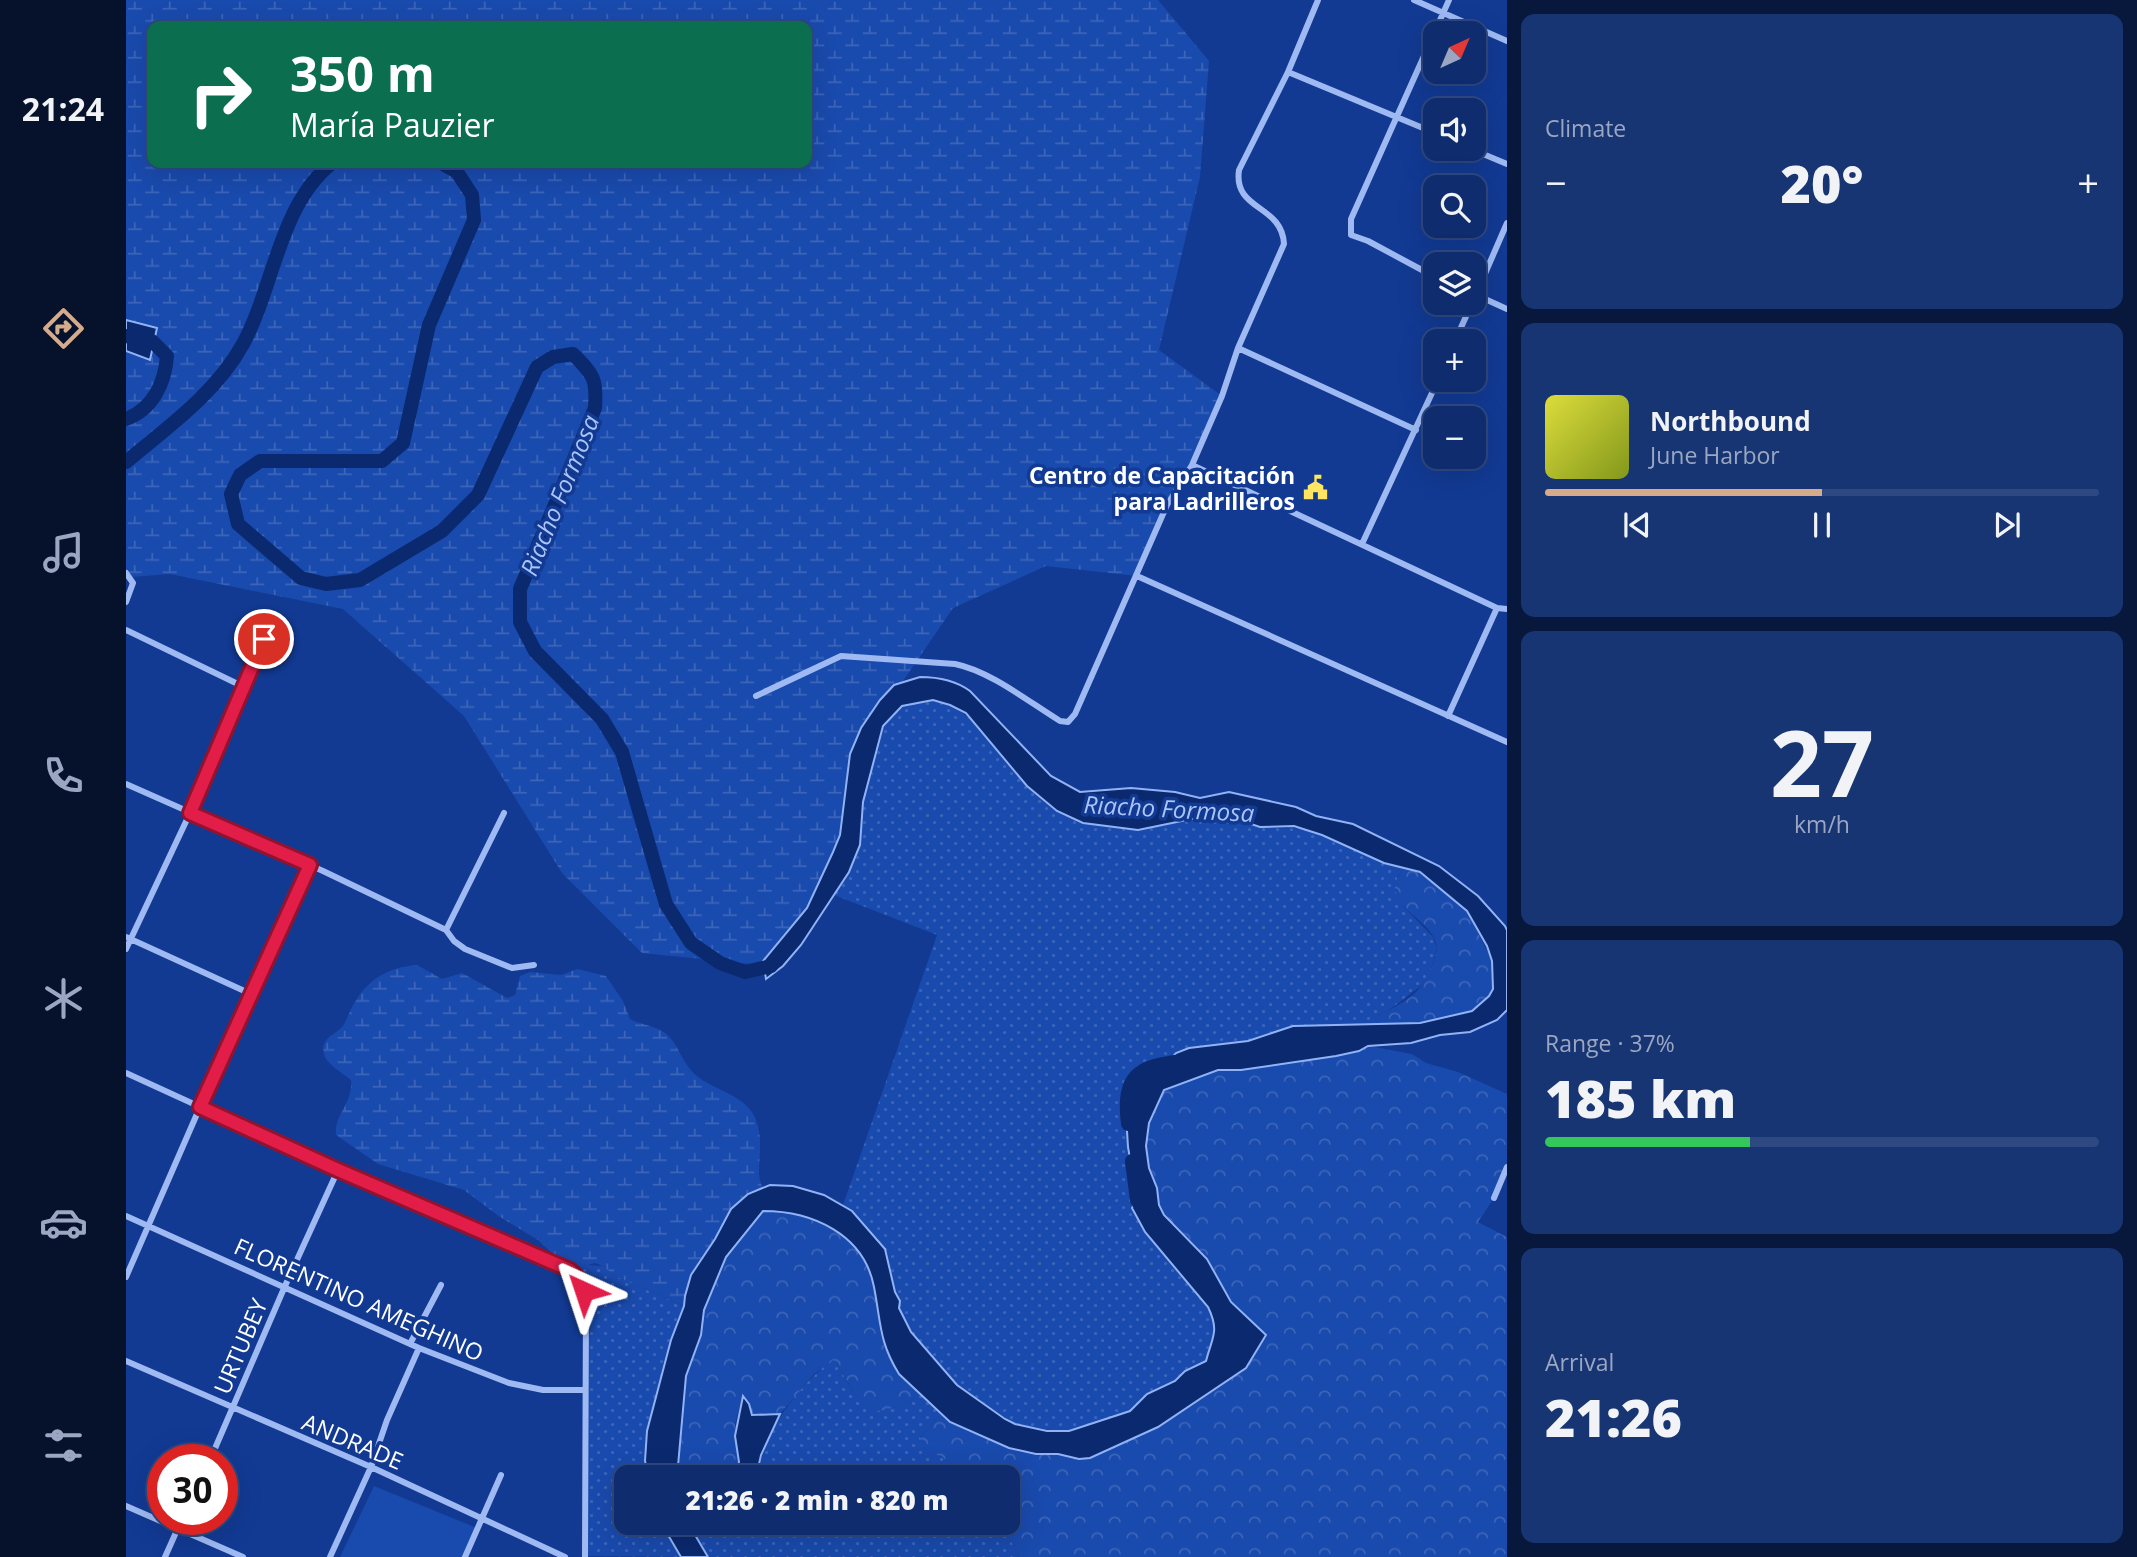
<!DOCTYPE html>
<meta charset="utf-8">
<style>
body{margin:0;font-family:"Open Sans",sans-serif;background:#173473;color:#f1f3f6;height:100vh;display:flex;flex-direction:column;font-size:26px;white-space:nowrap}
*{box-sizing:border-box;margin:0}
p{font-size:23px;color:#9ba7c2}
.icon{flex:none;width:38px;height:38px;fill:none;stroke:currentColor;stroke-width:2;stroke-linecap:round;stroke-linejoin:round}
.map{position:relative;flex:1;overflow:hidden}
.details{display:flex;flex-direction:column;gap:14px;padding:14px;background:#08183c;width:630px}
.details>*{flex:none}
.guide{position:absolute;left:21px;top:21px;width:665px;height:147px;border-radius:14px;box-shadow:0 7px 28px #0002,0 0 0 2px #2e4881;background:#0b6e4f;color:#fff;overflow:hidden}
.needle{width:46px;rotate:44deg}
.controls{position:absolute;left:1297px;top:21px;display:grid;gap:14px}
.controls a{display:grid;place-items:center;width:63px;height:63px;border-radius:14px;background:#0e2c6e;box-shadow:0 7px 28px #0002,0 0 0 2px #2e4881;font-size:35px}
.speed{position:absolute;left:21px;top:1444px;display:flex;gap:14px;font-size:35px;font-weight:700;text-align:center}
.speed>*{display:grid;place-content:center;width:91px;height:91px;border-radius:50%;background:#0e2c6e;box-shadow:0 7px 28px #0002,0 0 0 2px #2e4881;line-height:1}
.speed .limit{border:10px solid #d22;background:#fff;color:#111}
.pin{position:absolute;display:grid;place-items:center;width:60px;height:60px;color:#fff;margin:-30px;border:4px solid #fff;border-radius:50%;box-shadow:0 2px 7px #0007}
.me{position:absolute;width:77px;margin:-38px;rotate:318deg;stroke-linejoin:round;filter:drop-shadow(0 0 5px #0008)}
.turn{display:flex;align-items:center;gap:24px;height:147px;padding:0 28px;font-size:32px}
.turn .icon{width:91px;height:91px;stroke-width:2.5}
.turn b{display:block;font-size:49px;line-height:60px}
.big{font-size:52px;font-weight:800;line-height:1.1}
.details .widget{flex:1;display:flex;flex-direction:column;justify-content:center;gap:10px;min-width:0;padding:0 24px;border-radius:14px;background:#173473}
.details .dial{align-items:center;gap:0}
.dial b{font-size:91px;line-height:1}
.song{display:flex;align-items:center;gap:21px}
.cover{width:84px;height:84px;border-radius:10px;background:linear-gradient(135deg,hsl(60 70% 55%),hsl(70 70% 35%))}
.played{height:7px;border-radius:4px;background:linear-gradient(90deg,#d6ab8b 50%,#2e4881 50%)}
.keys{display:flex;justify-content:space-around;direction:ltr}
.heat{display:flex;justify-content:space-between;align-items:center;font-size:38px;direction:ltr}
.charge{height:10px;border-radius:5px;background:linear-gradient(90deg,#34c759 37%,#2e4881 0)}
.trip{position:absolute;left:488px;top:1465px;width:406px;height:70px;border-radius:14px;background:#0e2c6e;box-shadow:0 7px 28px #0002,0 0 0 2px #2e4881;font-weight:800;line-height:70px;text-align:center}
main{display:flex;flex:1;min-height:0}
.menu{display:flex;flex-direction:column;width:126px;justify-content:space-around;align-items:center;background:#06122c;color:#9ba7c2}
.menu .icon{width:49px;height:49px}
.menu .current{color:#d6ab8b}
.menu b{font-size:32px;color:#f1f3f6}
.map>svg:first-child{display:block}
.grass{fill:url(#grass-dots)}
.forest{fill:url(#forest-crowns)}
.wetland{fill:url(#wetland-marsh);fill-rule:evenodd}
.green{fill:#194aad}
.water{fill:#0b296f;stroke:#91b3f6;stroke-width:2}
.lines{fill:none;stroke-linecap:round;stroke-linejoin:round}
.river{stroke:#0b296f;stroke-width:14}
.minor{stroke:#9fbaf3;stroke-width:6}
.route-casing{stroke:#92132f;stroke-width:18}
.route{stroke:#e11d48;stroke-width:12}
.labels{text-anchor:middle;dominant-baseline:central;stroke-width:7;stroke-linejoin:round;paint-order:stroke}
.poi-label{font-size:23px;font-weight:bold;fill:#fff;stroke:#123a93;text-anchor:end}
.street-label{font-size:23px;fill:#fff;stroke:#123a93}
.water-label{font-size:24px;font-style:italic;fill:#abc5fa;stroke:#123a93}
</style>
<main>
<nav class="menu">
<b>21:24</b>
<svg class="icon current" aria-label="directions" viewBox="0 0 24 24"><path d="M12 3l9 9-9 9-9-9zM9 14v-3h6M13 9l2 2-2 2"/></svg>
<svg class="icon" aria-label="music" viewBox="0 0 24 24"><path d="M9 18V5l10-2v13"/><circle cx="6" cy="18" r="3"/><circle cx="16" cy="16" r="3"/></svg>
<svg class="icon" aria-label="phone" viewBox="0 0 24 24"><path d="M5 4h4l2 5-3 2q2 4 5 5l2-3 5 2v4C11 20 4 13 5 4z"/></svg>
<svg class="icon" aria-label="climate" viewBox="0 0 24 24"><path d="M12 3v18M4 7l16 10M4 17L20 7"/></svg>
<svg class="icon" aria-label="car" viewBox="0 0 24 24"><path d="M5 17H2v-5l4-1 3-4h7l3 4 3 1v5h-3M9 17h6M6 11h13"/><circle cx="7" cy="17" r="2"/><circle cx="17" cy="17" r="2"/></svg>
<svg class="icon" aria-label="filters" viewBox="0 0 24 24"><path d="M4 7h16M4 17h16"/><circle cx="9" cy="7" r="2"/><circle cx="15" cy="17" r="2"/></svg>
</nav>
<div class="map">
<svg width="1381" height="1557" viewBox="0 0 1381 1557">
<defs>
<pattern id="grass-dots" width="8" height="8" patternUnits="userSpaceOnUse" patternTransform="scale(1.75)"><rect width="8" height="8" fill="#194aad"/><path d="M2 2h.1M6 6h.1" fill="none" stroke="#3c65b9" stroke-width="1.8" stroke-linecap="round"/></pattern>
<pattern id="forest-crowns" width="20" height="18" patternUnits="userSpaceOnUse" patternTransform="scale(1.75)"><rect width="20" height="18" fill="#194aad"/><path d="M2 6a3 3 0 1 1 6 0M12 15a3 3 0 1 1 6 0" fill="none" stroke="#3c65b9"/></pattern>
<pattern id="wetland-marsh" width="20" height="14" patternUnits="userSpaceOnUse" patternTransform="scale(1.75)"><rect width="20" height="14" fill="#194aad"/><path d="M1 5h8M5 5V1M11 12h8M15 12V8" fill="none" stroke="#3c65b9"/></pattern>
</defs>
<rect width="100%" height="100%" fill="#123a93"/>
<path class="grass" d="M807,700c64,14 79,100 148,122 9,3 50,9 58,7 24,-4 49,-14 73,-14 20,0 38,11 57,13 19,1 29,-2 47,5 30,12 57,28 89,34l-8,10 6,29 30,31 4,11 -8,27 -7,10 -33,25 -28,14 -68,2 -45,15 -45,5 -27,7 -9,10 -33,13 -9,23 12,101 8,32 56,65 12,21 2,21 -2,18 -28,14 -10,10 -45,30 -35,12 -26,8h-11l-43,-7 -58,-39 -46,-53 -13,-24 -10,-48 -36,-49 -9,-6 94,-270 -103,-40 11,-15 15,-35 3,-43 20,-76 19,-20z
M460,1265l17,1 12,10 69,30 -13,34 -24,91 -1,30 3,16h-23v45l35,1 20,34 -96,-1 1,-256 -6,-20 -10,-10z
M707,1359c32,47 27,67 88,36l20,18 -21,25 5,11 22,11 22,17h-212c10,-49 37,-87 76,-118z
M562,1523h311l10,14 10,20h-311z"/>
<path class="forest" d="M1279,867l23,10 39,34 25,50 1,28 -4,7 -17,15 -52,12 -59,1c17,-9 37,-17 52,-29 10,-9 16,-20 20,-32 1,-5 4,-11 4,-16 -3,-31 -66,-42 -32,-80z
M1242,1046l44,8 14,9 32,9 49,22v73l-13,31 -16,24 29,15v320h-488l-10,-20 -10,-14 9,-1v-45h-39l-22,-17 -22,-11 -5,-11 21,-25 19,13 49,22 27,6h22l21,5 11,-1 40,-19 136,-104 -35,-33 -24,-43 -43,-44 -5,-10 -2,-17 -8,-19 -3,-23 3,-23 15,-33 54,-20h23l95,-14 23,-5z
M637,1211c49,0 100,22 111,74 5,23 3,46 13,68 7,17 22,29 34,42 -67,34 -53,10 -88,-35l-19,14 -34,40 -28,1 -10,-18 -7,27 4,38 -4,15h-58l9,-101 15,-41 3,-25 22,-53z"/>
<path class="wetland" d="M0,0h1032l51,61 -9,116 -41,173 63,46 -30,69 -25,40 -30,71 -91,-10 -93,42 -76,111 -36,138 -70,109 -129,-13 -80,-80 -98,-157 -121,-107 -173,-35 -39,3 -5,-3zM26,26h655v137h-655z
M291,965l25,14 20,-6 45,25 8,-3 5,-19 10,-4 31,3 16,-6 29,7 17,25 7,18c11,6 24,6 35,14 13,9 16,30 32,43 18,15 50,19 59,44 7,18 3,36 3,54 1,9 5,18 8,26l-83,106 -69,-30 -12,-10 -8,-3 -25,7 -32,-30 -38,-23 -36,-27 -86,-26 -42,-29c-2,-22 17,-30 15,-55 -8,-7 -25,-16 -27,-26 -4,-17 12,-19 19,-28 5,-8 7,-17 12,-24 14,-24 35,-35 62,-37z"/>
<path class="green" d="M248,1486l103,42 -14,29h-123z"/>
<path class="water" d="M0,320l31,8 -7,32 -24,-9z
M794,677c19,0 35,3 50,14l81,85 29,16 51,-4 44,4 25,6 29,-6 67,15 20,9 37,8 86,42 39,30 27,30 2,4v80l-10,10 -27,12 -30,3 -29,8 -43,3 -9,5 -23,5 -95,14h-23l-54,20 -15,33 -3,23 3,22 8,20 2,17 5,10 43,44 24,43 35,33 -20,33 -88,59 -68,31 -11,1 -21,-5h-22l-27,-6 -59,-26 -51,-48c-20,-32 -18,-51 -25,-87 -10,-53 -62,-76 -111,-76l-37,46 -22,53 -3,25 -15,41 -9,101h-28l-4,-16 2,-30 24,-91 13,-34 1,-10 6,-21 24,-36 16,-30 17,-15 22,-9 23,1 31,9 28,16 33,38 10,43 5,9 -1,7 12,24 46,53 48,34 10,5 32,7h22l61,-20 17,-17 28,-13 10,-10 21,-10c6,-24 14,-29 2,-54l-63,-75 -13,-24 5,-8 -9,-53 -3,-48 22,-30 8,-4 12,-2 9,-10 13,-5 59,-7 45,-15 127,-3 52,-12 17,-15 4,-7 -1,-28 -5,-15 -20,-35 -47,-39 -36,-9 -62,-28 -28,-9 -34,1 -27,-9 -22,-3 -73,15 -55,-7 -26,-12 -30,-25 -61,-73 -16,-8 -17,-5 -31,6 -19,20 -20,76 -3,43 -11,27 -48,73 -18,21 -17,13 -3,-18 44,-53 26,-56 7,-17 10,-81 11,-26 19,-28 14,-15z
M617,1396l6,8 3,11 28,-1 -19,41 -5,22h-21l4,-15 -4,-26z
M535,1523h27l20,34h-27z"/>
<g class="lines">
<path class="river" d="M315,163l16,9 15,23 2,25 -45,105 -26,118 -21,18h-122l-20,14 -9,19 7,30 63,54 25,6 34,-4 82,-49 36,-36 59,-128 16,-10 20,-3c21,21 24,25 22,54l-75,181v33l15,29 67,68 20,33 44,152 25,39 29,20 25,9 26,-6 6,-8
M0,336l26,5 15,15c-2,27 -14,53 -41,63
M0,462c42,-35 90,-69 117,-118 31,-57 36,-139 89,-181
M1002,1124c-6,-49 10,-58 55,-63
M1006,1161l5,39 9,15"/>
<path class="minor" d="M1288,0l93,41
M1162,72l147,61
M1345,149l36,15
M1309,277l-67,-36 -17,-6v-16l98,-219
M1348,294l33,15
M1348,299l33,-76
M1329,341l17,-38
M1112,348l178,82
M1066,465l305,143 10,1
M1236,544l76,-164
M0,573l7,10 -7,19
M1011,576l370,166
M0,630l116,56
M630,696l85,-40 114,8c35,7 74,38 105,57l8,1 7,-8 92,-209 25,-40 30,-69 16,-48 46,-104c-2,-40 -51,-33 -45,-74l49,-98 30,-72
M1322,716l49,-108
M0,784l197,87 123,59 8,11 11,8 47,19 22,-3
M320,930l58,-117
M0,937l125,57
M0,949l64,-136 74,-174
M0,1073l212,97 232,100 10,10 6,20 -1,257
M1368,1198l13,-31
M0,1216l293,132 90,35 34,7h42
M0,1277l74,-170 110,-242
M285,1342l30,-57
M0,1361l245,106 194,90
M84,1460l75,-174 53,-116
M0,1506l117,51
M39,1557l17,-38
M204,1557l41,-90 16,-47 32,-72
M339,1557l36,-82"/>
</g>
<g class="lines">
<defs>
<path id="route" d="M138,639l-74,174 120,52 -110,242 138,63 232,100 10,10 4,11"/>
</defs>
<use href="#route" class="route-casing"/>
<use href="#route" class="route"/>
</g>
<defs>
<symbol id="civic-bare" viewBox="-9 -9 18 18"><path d="M-.6-6.5H3V-4.5H.6V-3L4-1V1h2V6H-6V1h2V-1L-.6-3ZM-1.2 2.5V6h2.4V2.5Z" fill="#ffe560" stroke="#123a93" stroke-width="2.5" paint-order="stroke"/></symbol>
</defs>
<g fill-rule="evenodd">
<use href="#civic-bare" x="1172" y="470" width="35" height="35"/>
</g>
<g class="labels">
<g class="poi-label">
<text x="1169" y="475">Centro de Capacitación<tspan x="1169" dy="26">para Ladrilleros</tspan></text>
</g>
<g class="street-label">
<text transform="translate(233 1299) rotate(24)">FLORENTINO AMEGHINO</text>
<text transform="translate(114 1346) rotate(-67)">URTUBEY</text>
<text transform="translate(227 1441) rotate(23)">ANDRADE</text>
</g>
<g class="water-label">
<text transform="translate(433 495) rotate(-68)">Riacho Formosa</text>
<text transform="translate(1043 808) rotate(3)">Riacho Formosa</text>
</g>
</g>
</svg>
<div class="controls">
<a><svg class="needle" viewBox="-14 -14 28 28"><path d="M0-13l5 13h-10z" fill="#e53935"/><path d="M0 13l5-13h-10z" fill="#9ba7c2"/></svg></a>
<a><svg class="icon" aria-label="sound" viewBox="0 0 24 24"><path d="M4 9h4l5-4v14l-5-4H4zM17 9q2 3 0 6"/></svg></a>
<a><svg class="icon" aria-label="search" viewBox="0 0 24 24"><circle cx="10" cy="10" r="6"/><path d="M15 15l6 6"/></svg></a>
<a><svg class="icon" aria-label="layers" viewBox="0 0 24 24"><path d="M12 4l9 5-9 5-9-5zM3 14l9 5 9-5"/></svg></a>
<a>+</a>
<a>−</a>
</div>
<div class="speed"><div class="limit">30</div></div>
<div class="pin" style="left:138px;top:639px;background:#d93025"><svg class="icon" aria-label="arrive" viewBox="0 0 24 24"><path d="M6 21V4h12l-3 4 3 4H6"/></svg></div>
<svg class="me" style="left:458px;top:1291px" viewBox="-20 -20 40 40"><path d="M0-17L14 15 0 8-14 15z" fill="#e11d48" stroke="#fff" stroke-width="4"/></svg>
<div class="trip">21:26 · 2 min · 820 m</div>
<div class="guide">
<div class="turn"><svg class="icon" aria-label="right" viewBox="0 0 24 24"><path d="M7 20v-9h11M14 6l5 5-5 5"/></svg><div><b>350 m</b>María Pauzier</div></div>
</div>
</div>
<section class="details">
<div class="widget"><p>Climate</p>
<div class="heat"><a>−</a><b class="big">20°</b><a>+</a></div>
</div>
<div class="widget">
<div class="song"><i class="cover"></i><div><b>Northbound</b><p>June Harbor</p></div></div>
<div class="played"></div>
<div class="keys"><svg class="icon" aria-label="previous" viewBox="0 0 24 24"><path d="M18 5L8 12l10 7zM5 5v14"/></svg><svg class="icon" aria-label="pause" viewBox="0 0 24 24"><path d="M8 5v14M16 5v14"/></svg><svg class="icon" aria-label="next" viewBox="0 0 24 24"><path d="M6 5l10 7-10 7zM19 5v14"/></svg></div>
</div>
<div class="widget dial"><b>27</b><p>km/h</p></div>
<div class="widget"><p>Range · 37%</p><b class="big">185 km</b><div class="charge"></div></div>
<div class="widget"><p>Arrival</p><b class="big">21:26</b></div>
</section>
</main>
